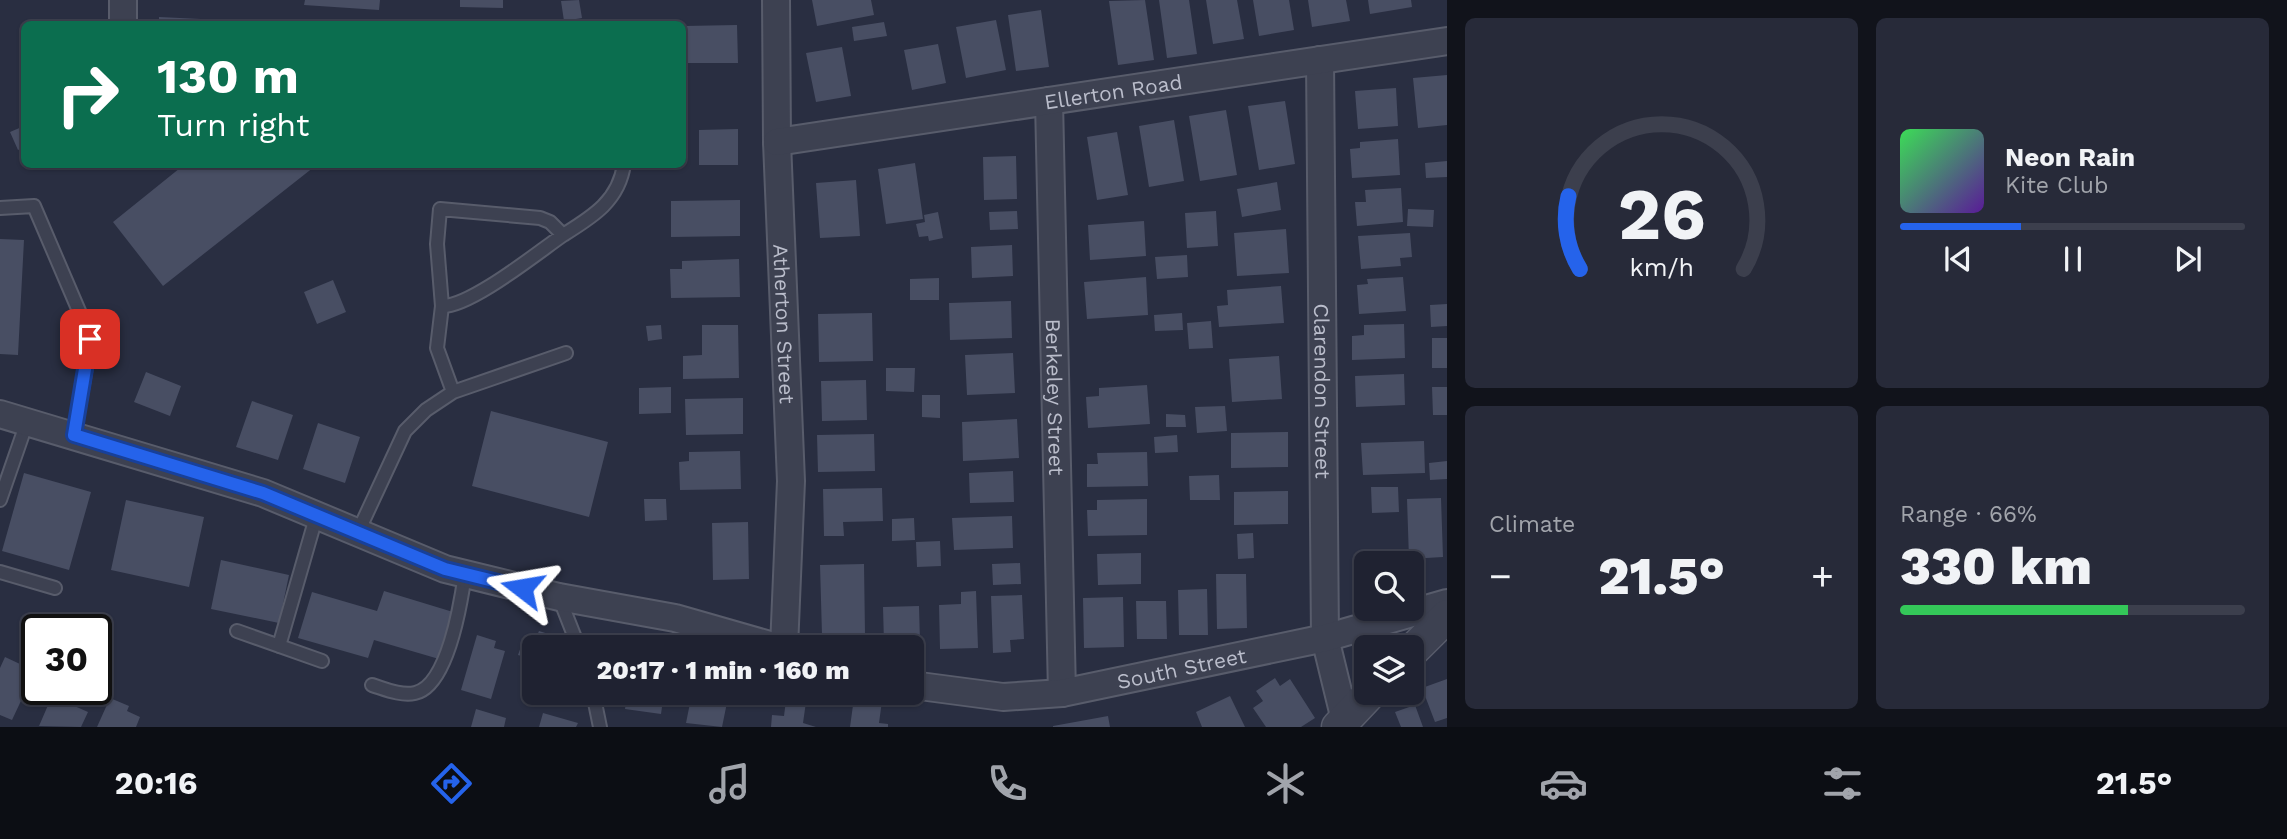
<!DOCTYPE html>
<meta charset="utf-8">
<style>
body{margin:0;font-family:"Work Sans",sans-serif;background:#272a39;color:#f1f3f6;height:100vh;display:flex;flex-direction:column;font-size:26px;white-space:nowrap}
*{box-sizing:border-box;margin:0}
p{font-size:23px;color:#a1a4ab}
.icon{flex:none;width:38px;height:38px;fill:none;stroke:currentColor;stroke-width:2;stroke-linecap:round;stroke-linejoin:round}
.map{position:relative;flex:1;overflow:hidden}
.panel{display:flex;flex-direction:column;gap:18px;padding:18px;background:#11131b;width:840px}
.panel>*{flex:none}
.banner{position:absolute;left:21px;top:21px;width:665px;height:147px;border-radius:10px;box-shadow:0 2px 5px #0004,0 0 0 2px #3c3f4d;background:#0b6e4f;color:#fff;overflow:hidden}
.buttons{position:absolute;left:1354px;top:551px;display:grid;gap:14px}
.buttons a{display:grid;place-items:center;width:70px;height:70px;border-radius:10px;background:#1f2231;box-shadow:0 2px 5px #0004,0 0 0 2px #3c3f4d;font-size:35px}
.speed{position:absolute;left:21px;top:614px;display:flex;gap:14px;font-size:35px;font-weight:700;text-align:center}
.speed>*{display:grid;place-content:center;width:91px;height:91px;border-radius:50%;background:#1f2231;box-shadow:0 2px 5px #0004,0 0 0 2px #3c3f4d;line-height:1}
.speed .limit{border:4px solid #111;border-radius:10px;background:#fff;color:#111}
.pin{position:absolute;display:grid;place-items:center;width:60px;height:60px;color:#fff;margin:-30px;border-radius:14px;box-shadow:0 4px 10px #0006}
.me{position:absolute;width:77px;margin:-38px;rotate:284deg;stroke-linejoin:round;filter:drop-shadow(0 0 5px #0008)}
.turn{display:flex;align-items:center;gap:24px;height:147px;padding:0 21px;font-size:32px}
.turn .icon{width:91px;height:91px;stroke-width:2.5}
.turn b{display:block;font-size:49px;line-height:60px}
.big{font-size:52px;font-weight:800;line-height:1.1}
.panel .widget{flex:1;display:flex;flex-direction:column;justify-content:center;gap:10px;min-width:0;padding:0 24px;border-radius:10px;background:#272a39}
.panel .dial{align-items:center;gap:0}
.dial svg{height:182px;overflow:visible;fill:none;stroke:#3c3f4d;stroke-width:7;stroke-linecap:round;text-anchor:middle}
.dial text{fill:#f1f3f6;stroke:none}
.song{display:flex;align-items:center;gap:21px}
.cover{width:84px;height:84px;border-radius:10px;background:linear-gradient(135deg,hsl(130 70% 55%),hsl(270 70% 35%))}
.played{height:7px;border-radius:4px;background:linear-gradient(90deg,#2563eb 35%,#3c3f4d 35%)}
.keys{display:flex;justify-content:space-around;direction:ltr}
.heat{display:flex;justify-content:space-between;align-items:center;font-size:38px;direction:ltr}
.charge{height:10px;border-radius:5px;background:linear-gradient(90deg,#34c759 66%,#3c3f4d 0)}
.panel .tiles{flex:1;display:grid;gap:18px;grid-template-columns:repeat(2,1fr)}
.trip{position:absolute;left:522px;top:635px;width:402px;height:70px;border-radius:10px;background:#1f2231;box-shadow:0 2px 5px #0004,0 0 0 2px #3c3f4d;font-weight:800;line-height:70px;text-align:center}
.tabs{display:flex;height:112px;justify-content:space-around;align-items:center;background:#0c0e14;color:#a1a4ab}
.tabs .icon{width:49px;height:49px}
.tabs .current{color:#2563eb}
.tabs b{font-size:32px;color:#f1f3f6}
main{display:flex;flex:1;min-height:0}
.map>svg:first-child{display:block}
.building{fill:#484e63}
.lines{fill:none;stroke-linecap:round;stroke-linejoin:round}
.service-casing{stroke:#585c6b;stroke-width:16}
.minor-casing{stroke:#585c6b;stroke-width:30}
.tertiary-casing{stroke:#585c6b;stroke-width:35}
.service{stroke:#3d4151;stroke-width:12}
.minor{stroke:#3d4151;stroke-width:26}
.tertiary{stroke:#3d4151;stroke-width:32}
.route-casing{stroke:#184099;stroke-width:18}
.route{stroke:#2563eb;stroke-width:12}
.labels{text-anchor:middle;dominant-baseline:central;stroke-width:5;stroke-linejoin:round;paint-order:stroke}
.street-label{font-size:21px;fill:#babdcb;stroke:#212636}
</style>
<main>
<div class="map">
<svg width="1447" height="727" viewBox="0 0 1447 727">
<rect width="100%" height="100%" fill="#292e41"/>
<path class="building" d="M305,0h75l-1,10 -75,-5z
M460,0h43v8l-43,-1z
M579,0l3,18 -18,3 -3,-20z
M812,0h59l3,15 -57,11z
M1145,0l9,60 -36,5 -9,-64z
M1159,0h30l8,54 -30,4z
M1206,0h31l7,39 -31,5z
M1253,0h36l5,30 -35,6z
M1308,0h38l4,21 -38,6z
M1368,0h43l1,7 -42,7z
M1041,10l8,57 -33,4 -8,-56z
M159,17l42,2 -1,5h-41z
M996,20l10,50 -40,8 -10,-51z
M884,22l3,14 -33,5 -2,-14z
M737,25l1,38h-53l-1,-37z
M938,44l8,39 -34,7 -8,-40z
M842,47l9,49 -35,6 -10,-49z
M1447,75v50l-29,3 -5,-50z
M1396,88l2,38 -40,3 -3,-38z
M1285,101l10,63 -36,6 -11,-64z
M1226,110l11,65 -37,6 -11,-65z
M1174,120l10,61 -35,6 -10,-61z
M24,126v21l-6,3 -8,-18z
M738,129v36h-39v-35z
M1117,132l11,63 -31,5 -10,-63z
M1398,139l2,36 -48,3 -2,-29 10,-1v-6z
M1016,156l1,43 -33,1 -1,-43z
M1447,161v16l-21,1 -1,-15z
M915,163l8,56 -37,5 -8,-55z
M185,164h127l2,3 -151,119 -50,-64z
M856,180l4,56 -40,2 -4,-55z
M1277,182l4,28 -39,7 -5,-28z
M1401,188l2,34 -46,4 -2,-24h11l-1,-12z
M740,200v36l-69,1v-36z
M1408,209l26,1 -1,17 -26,-1z
M1017,211l1,18 -28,1 -1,-18z
M1216,211l2,35 -31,2 -2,-35z
M938,212l5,26 -14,3 -1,-5 -9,1 -3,-13 9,-2 -1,-7z
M1144,221l2,35 -56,4 -2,-35z
M1286,229l3,44 -52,3 -3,-43z
M1410,233l2,24 -12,1 1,8 -40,3 -3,-33z
M0,239l24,1 -6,115 -18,-1z
M1012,245l1,31 -41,2 -1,-31z
M1187,255l1,22 -31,2 -2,-22z
M739,259l1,38 -69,1 -1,-29h12v-8z
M1146,277l2,38 -61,4 -3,-37z
M1403,277l3,34 -47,3 -2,-29 11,-1 -1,-5z
M939,278v22h-29v-21z
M333,280l13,32 -29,12 -13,-32z
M1281,286l3,37 -65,4 -2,-21 11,-1 -1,-15z
M1011,301l1,37 -62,2 -1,-37z
M1447,304v22l-16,1 -1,-22z
M872,313l1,48 -54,1 -1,-48z
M1182,313l1,17 -28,1 -1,-16z
M1211,321l2,27 -24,1 -2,-26z
M1404,324l1,34 -53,2v-24l12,-1v-10z
M661,325l1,14 -14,2 -2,-15z
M702,325h36l1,53 -56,1v-23l19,-1z
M1432,338h15v30h-15z
M1013,353l2,40 -48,2 -2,-40z
M1279,356l3,43 -50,3 -3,-43z
M886,368h29l-1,24 -28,-1z
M146,372l35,14 -11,30 -36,-14z
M1404,374l1,31 -49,2 -1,-31z
M866,380l1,40 -45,1 -1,-40z
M1147,385l3,39 -62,4 -2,-31 13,-1v-8z
M671,387v26l-32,1v-26z
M1432,387h15v28h-14z
M922,395h18v23l-18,-1z
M743,398v36l-57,1 -1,-36z
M252,401l41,14 -15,45 -42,-13z
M1225,406l2,25 -30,2 -2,-26z
M491,411l117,31 -19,75 -117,-31z
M1166,414l19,1 1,12h-20z
M1017,419l2,39 -56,3 -1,-39z
M318,423l42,14 -15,46 -42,-14z
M1288,432v35l-57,1v-35z
M874,434l1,37 -57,1 -1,-37z
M1177,435l1,17 -23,1 -1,-16z
M1424,441l1,32 -62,2 -2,-32z
M740,451l1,38 -61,1 -1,-28 10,-1v-9z
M1147,452l1,34 -61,1v-23h11l-1,-11z
M1447,461v18l-17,1 -1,-17z
M1013,471l1,31 -44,1 -1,-30z
M24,473l67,19 -22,78 -67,-19z
M1219,475l1,25h-30l-1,-24z
M1371,487h27l1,25 -27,1z
M882,488l1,33 -40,1 1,14h-20l-1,-47z
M1288,491v33l-54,1v-33z
M1441,498l2,59 -34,2 -2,-60z
M644,499h22l1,21 -22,1z
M1147,499v36l-59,1 -1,-26h10v-10z
M126,500l78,17 -15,70 -78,-17z
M1012,516l1,32 -59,2 -2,-32z
M914,518l1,22 -23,1v-22z
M748,522l1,57 -36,1 -1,-57z
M1253,533l1,25 -16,1 -1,-25z
M940,541l1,25 -24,1 -1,-25z
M1141,553v31l-43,1 -1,-31z
M221,560l68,15 -10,48 -68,-14z
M1020,563l1,21 -28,1 -1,-21z
M864,564l1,70 -43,1 -2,-70z
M1216,574h30l1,54 -30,1z
M1207,589l1,46h-29l-1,-45z
M384,591l69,21 -14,47 -65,-19 -6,18 -70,-20 14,-46 65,19z
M976,591l2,57 -38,1 -1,-44 22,-1v-12z
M1022,595l2,44 -14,1 1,12 -18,1 -2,-57z
M1123,597l1,50 -40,1 -1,-50z
M1136,601h30l1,38h-30z
M919,606l1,36 -36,1 -1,-36z
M539,631l22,7 -3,10h-24v23l-12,-4 3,-10 -7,-2 7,-20 11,3z
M477,635l19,6 -2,7 11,3 -14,48 -30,-9z
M5,657l30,14 -23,49 -12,-5v-47z
M1275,678l5,8 10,-7 25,39 -14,9h-35l-13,-19 10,-7 -7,-10z
M1447,679v39l-12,4 -13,-34z
M627,693h37l-3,21 -36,-5z
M692,693h37l-7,34 -36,-4z
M52,696l36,16 -7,15 -42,-1z
M1230,696l15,31h-43l-6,-15z
M110,698l19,8 -2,5 13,6 -4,10h-39z
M854,698l28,3 -3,22 9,1v3h-38z
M786,700l20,2 -3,21 13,4h-45l1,-12 12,1z
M1415,705l8,22h-22l-6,-15z
M476,709l30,9 -2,9h-33z
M543,713l35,10 -2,4h-37z
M1108,716l2,11h-57v-1z"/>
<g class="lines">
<defs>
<path id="service" d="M0,208l34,-2 57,133 -17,96
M442,306l-5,-62 3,-35 100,9 10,4 13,13c29,-18 56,-34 61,-71
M453,392l113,-39
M0,500l27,-78
M358,532l47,-101 21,-21 27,-18 -16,-44 5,-42c28,1 95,-53 121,-71
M0,572l55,16
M559,597l20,51
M237,631l85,30
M279,646l38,-132
M372,685c13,4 29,11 43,8 33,-7 46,-91 50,-119
M593,693l7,34"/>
<g id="minor">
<path id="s1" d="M776,0l1,142 14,339 -7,167"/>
<path d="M123,24v-24"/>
<path id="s2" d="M1320,60l5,578 20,82"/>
<path id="s3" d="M1049,101l13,592"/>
<path id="s4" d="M777,142l670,-101"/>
<path d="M0,414l263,79 182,76 114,28 116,21 105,30"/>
<path id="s5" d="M912,685l91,12 59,-4 263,-55 122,-35"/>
</g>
<path id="tertiary" d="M1412,651l35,-35
M1338,727l32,-34"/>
</defs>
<use href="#service" class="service-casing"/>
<use href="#minor" class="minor-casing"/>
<use href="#tertiary" class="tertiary-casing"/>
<use href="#service" class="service"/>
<use href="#minor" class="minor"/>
<use href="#tertiary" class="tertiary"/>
</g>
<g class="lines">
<defs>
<path id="route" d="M90,339l-16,96 189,58 182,76 77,19"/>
</defs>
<use href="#route" class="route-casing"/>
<use href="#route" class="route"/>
</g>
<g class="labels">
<g class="street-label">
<text stroke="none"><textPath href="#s4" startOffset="340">Ellerton Road</textPath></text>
<text stroke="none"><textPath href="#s1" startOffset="324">Atherton Street</textPath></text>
<text stroke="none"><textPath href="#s2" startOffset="331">Clarendon Street</textPath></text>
<text stroke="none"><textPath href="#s3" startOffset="296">Berkeley Street</textPath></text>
<text stroke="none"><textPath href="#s5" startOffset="273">South Street</textPath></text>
</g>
</g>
</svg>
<div class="buttons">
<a><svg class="icon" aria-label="search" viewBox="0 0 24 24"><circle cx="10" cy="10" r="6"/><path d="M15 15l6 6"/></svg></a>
<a><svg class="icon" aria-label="layers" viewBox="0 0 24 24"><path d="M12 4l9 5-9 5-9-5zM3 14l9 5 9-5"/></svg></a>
</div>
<div class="speed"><div class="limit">30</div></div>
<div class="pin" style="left:90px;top:339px;background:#d93025"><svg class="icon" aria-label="arrive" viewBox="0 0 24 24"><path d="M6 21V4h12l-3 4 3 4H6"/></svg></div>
<svg class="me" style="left:522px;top:588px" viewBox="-20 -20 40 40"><path d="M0-17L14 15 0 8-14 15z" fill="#2563eb" stroke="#fff" stroke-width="4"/></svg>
<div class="trip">20:17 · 1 min · 160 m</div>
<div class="banner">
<div class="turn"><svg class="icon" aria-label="right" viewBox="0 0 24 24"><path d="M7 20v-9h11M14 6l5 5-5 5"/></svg><div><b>130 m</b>Turn right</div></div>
</div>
</div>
<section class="panel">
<div class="tiles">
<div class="widget dial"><svg viewBox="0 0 100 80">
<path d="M14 69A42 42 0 1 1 86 69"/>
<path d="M14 69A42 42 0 0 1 9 37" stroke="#2563eb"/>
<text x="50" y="56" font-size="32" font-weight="700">26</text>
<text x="50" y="72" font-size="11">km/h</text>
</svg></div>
<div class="widget">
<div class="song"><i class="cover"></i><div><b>Neon Rain</b><p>Kite Club</p></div></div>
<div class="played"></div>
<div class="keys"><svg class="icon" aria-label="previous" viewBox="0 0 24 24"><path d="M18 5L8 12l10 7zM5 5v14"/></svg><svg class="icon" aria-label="pause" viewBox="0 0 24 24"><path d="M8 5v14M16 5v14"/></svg><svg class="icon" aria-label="next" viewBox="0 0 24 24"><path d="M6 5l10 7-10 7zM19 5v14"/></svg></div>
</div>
<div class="widget"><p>Climate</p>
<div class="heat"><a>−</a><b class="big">21.5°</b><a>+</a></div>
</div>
<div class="widget"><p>Range · 66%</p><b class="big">330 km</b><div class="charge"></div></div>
</div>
</section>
</main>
<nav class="tabs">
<b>20:16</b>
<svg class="icon current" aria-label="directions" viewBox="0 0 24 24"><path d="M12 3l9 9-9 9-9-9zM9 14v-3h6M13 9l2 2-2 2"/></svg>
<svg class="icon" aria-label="music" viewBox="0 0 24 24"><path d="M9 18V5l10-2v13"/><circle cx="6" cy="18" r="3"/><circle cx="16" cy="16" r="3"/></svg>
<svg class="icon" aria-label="phone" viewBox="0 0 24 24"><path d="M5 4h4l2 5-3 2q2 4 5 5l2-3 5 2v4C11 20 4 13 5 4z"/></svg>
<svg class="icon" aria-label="climate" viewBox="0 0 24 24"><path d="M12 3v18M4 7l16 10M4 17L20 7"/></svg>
<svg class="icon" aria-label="car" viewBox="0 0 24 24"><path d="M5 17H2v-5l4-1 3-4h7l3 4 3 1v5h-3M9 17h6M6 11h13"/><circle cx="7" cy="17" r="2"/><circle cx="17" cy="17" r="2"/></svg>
<svg class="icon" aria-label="filters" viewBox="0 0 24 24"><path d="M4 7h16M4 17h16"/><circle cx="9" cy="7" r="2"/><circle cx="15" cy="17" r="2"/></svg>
<b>21.5°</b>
</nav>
